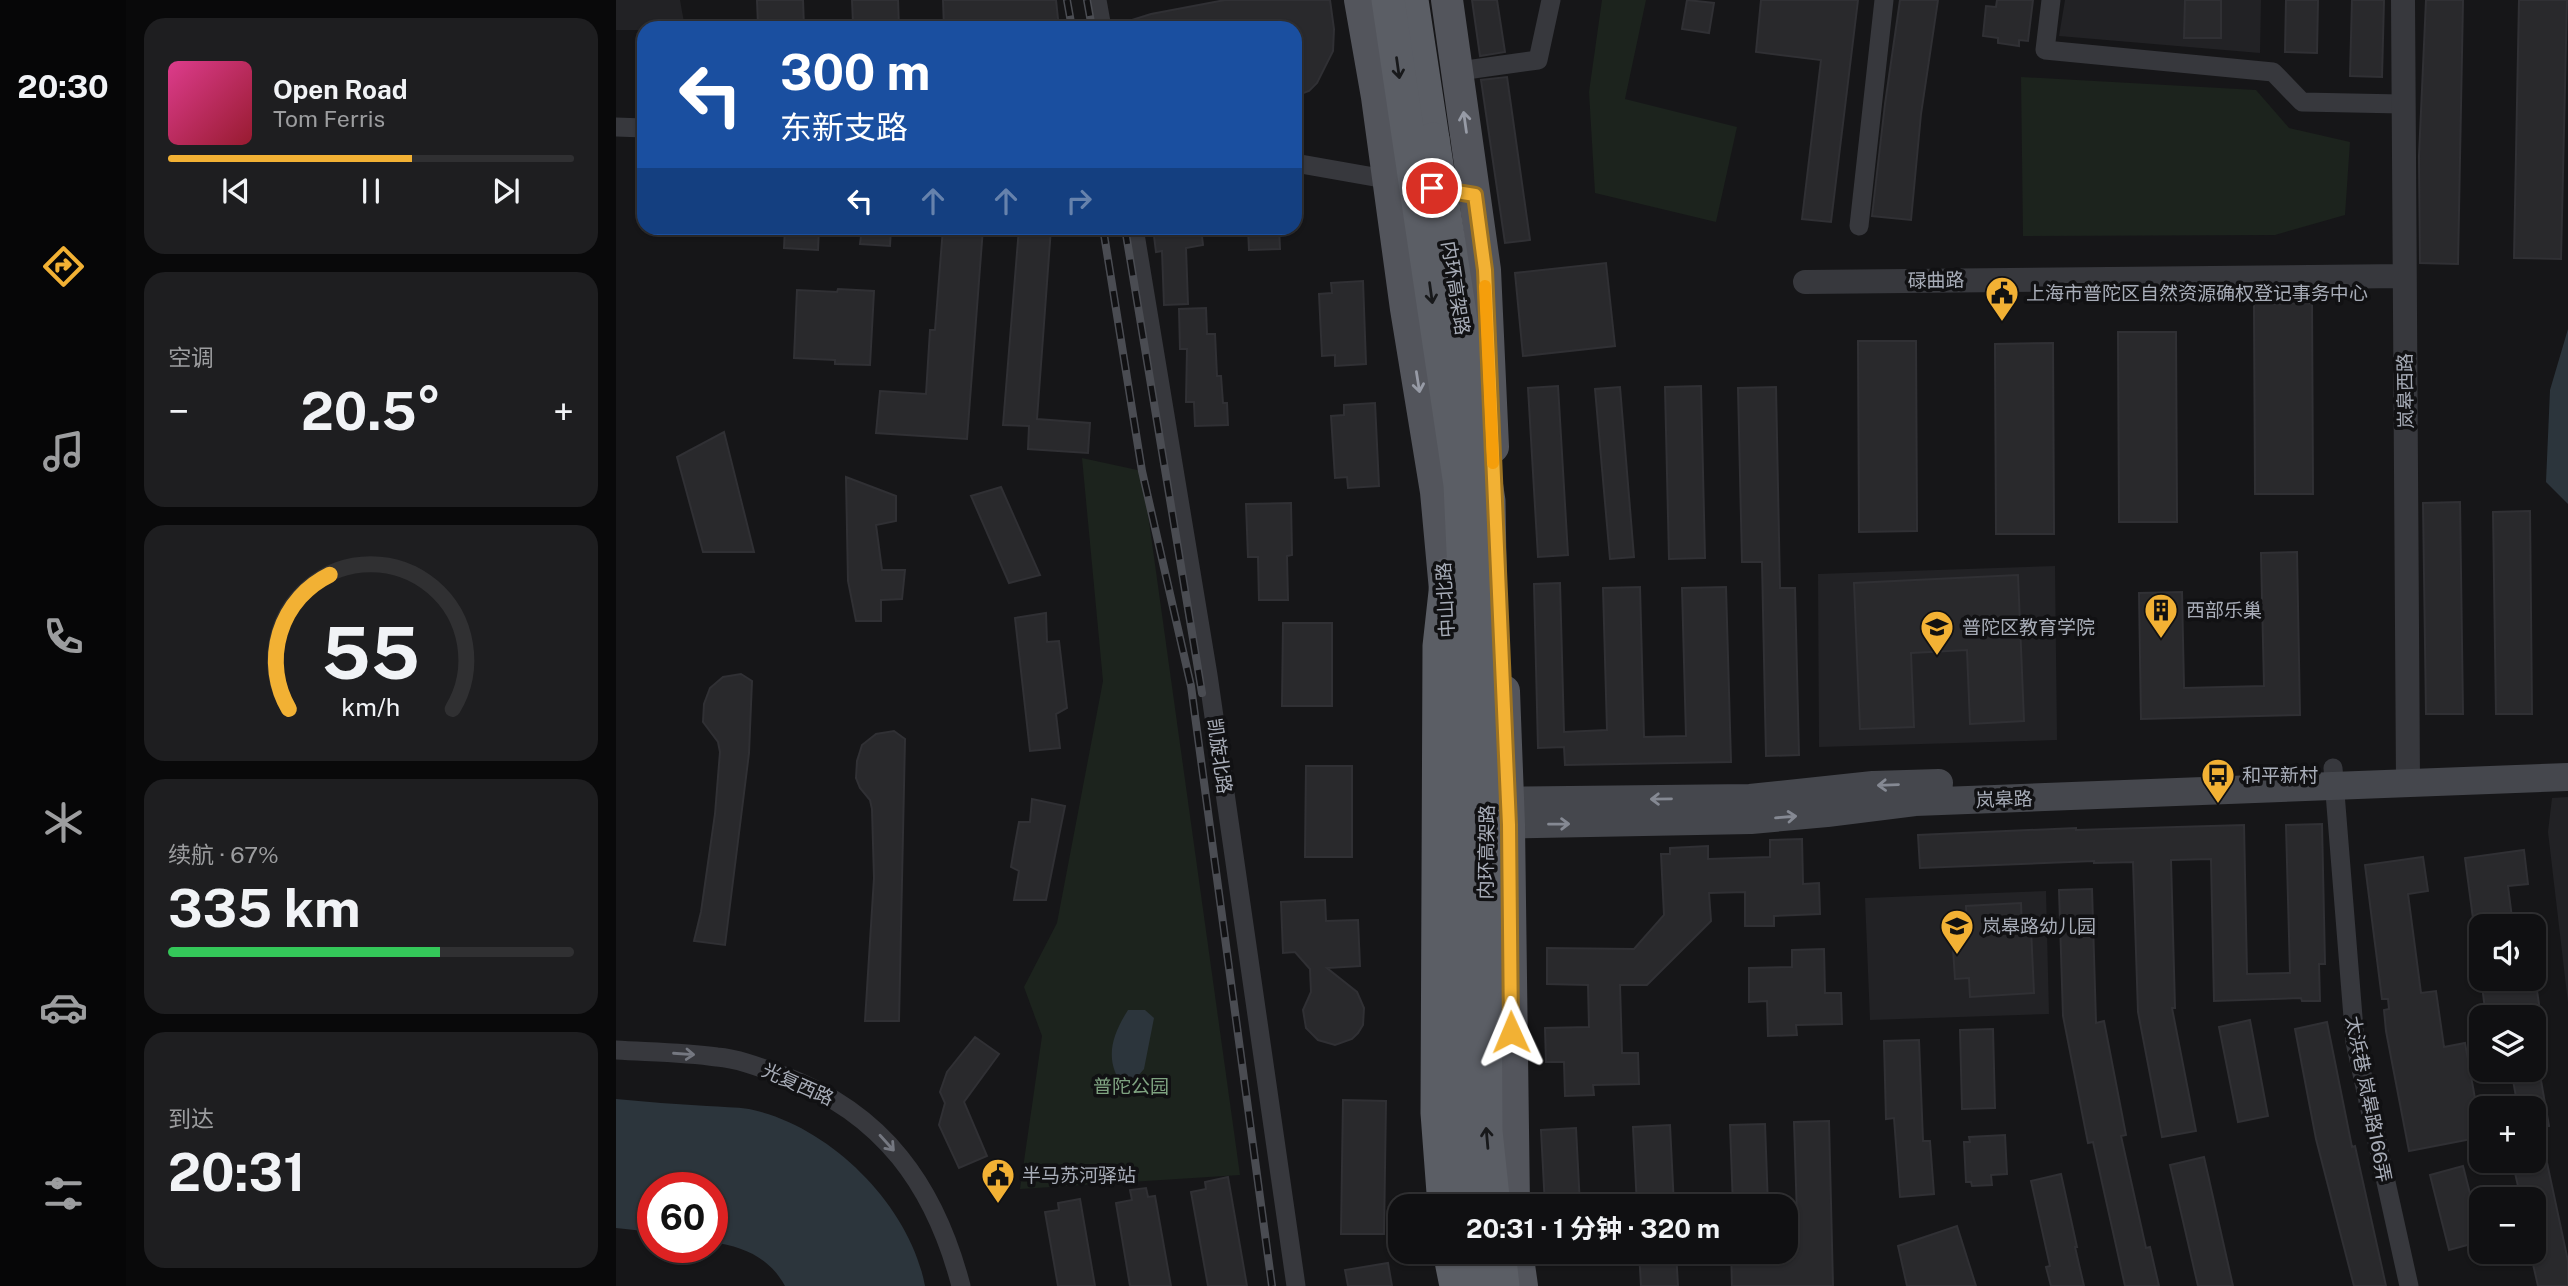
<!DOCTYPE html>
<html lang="zh">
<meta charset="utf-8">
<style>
body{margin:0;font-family:"Public Sans","Noto Sans SC",sans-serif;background:#1e1e20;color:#f1f3f6;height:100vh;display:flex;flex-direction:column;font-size:26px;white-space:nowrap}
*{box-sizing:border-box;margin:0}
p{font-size:23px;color:#9c9d9f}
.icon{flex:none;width:38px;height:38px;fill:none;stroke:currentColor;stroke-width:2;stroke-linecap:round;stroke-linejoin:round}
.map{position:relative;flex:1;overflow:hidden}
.side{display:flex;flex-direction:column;gap:18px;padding:18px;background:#09090a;width:490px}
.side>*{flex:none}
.guide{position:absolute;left:21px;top:21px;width:665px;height:214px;border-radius:21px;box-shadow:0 2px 5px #0004,0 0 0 2px #303032;background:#1a4fa0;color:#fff;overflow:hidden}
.buttons{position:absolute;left:1853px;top:914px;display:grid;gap:14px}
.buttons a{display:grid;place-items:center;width:77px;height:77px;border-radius:14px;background:#101012;box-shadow:0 2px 5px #0004,0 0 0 2px #303032;font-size:35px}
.speed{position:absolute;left:21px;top:1172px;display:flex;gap:14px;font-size:35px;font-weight:700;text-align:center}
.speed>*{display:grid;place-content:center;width:91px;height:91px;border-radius:50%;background:#101012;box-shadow:0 2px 5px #0004,0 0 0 2px #303032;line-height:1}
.speed .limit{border:10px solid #d22;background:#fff;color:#111}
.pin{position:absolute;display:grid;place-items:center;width:60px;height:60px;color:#fff;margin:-30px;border:4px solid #fff;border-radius:50%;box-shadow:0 2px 7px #0007}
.me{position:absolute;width:77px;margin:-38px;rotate:359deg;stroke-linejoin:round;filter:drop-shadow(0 0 5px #0008)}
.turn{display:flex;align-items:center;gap:24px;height:147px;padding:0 28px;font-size:32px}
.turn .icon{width:91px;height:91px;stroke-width:2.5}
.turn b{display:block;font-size:49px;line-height:60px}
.lanes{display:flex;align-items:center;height:66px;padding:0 28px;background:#0003;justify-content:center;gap:35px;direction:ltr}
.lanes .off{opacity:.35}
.big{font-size:52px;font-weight:700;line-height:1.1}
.side .widget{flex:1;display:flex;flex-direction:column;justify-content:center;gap:10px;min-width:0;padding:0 24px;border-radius:21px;background:#1e1e20}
.side .dial{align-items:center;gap:0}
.dial svg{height:182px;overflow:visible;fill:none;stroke:#303032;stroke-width:7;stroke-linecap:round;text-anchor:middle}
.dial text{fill:#f1f3f6;stroke:none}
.song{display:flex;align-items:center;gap:21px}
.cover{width:84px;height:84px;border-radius:10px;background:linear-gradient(135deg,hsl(330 70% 55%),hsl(350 70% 35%))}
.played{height:7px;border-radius:4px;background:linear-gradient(90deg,#f2b134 60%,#303032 60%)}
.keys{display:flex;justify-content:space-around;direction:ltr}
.heat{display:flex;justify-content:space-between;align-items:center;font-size:38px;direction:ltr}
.charge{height:10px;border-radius:5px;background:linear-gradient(90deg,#34c759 67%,#303032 0)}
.trip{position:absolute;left:772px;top:1194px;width:410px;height:70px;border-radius:21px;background:#101012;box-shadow:0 2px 5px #0004,0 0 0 2px #303032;font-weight:700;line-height:70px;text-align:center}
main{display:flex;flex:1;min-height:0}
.tab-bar{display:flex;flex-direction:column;width:126px;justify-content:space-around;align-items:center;background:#060607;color:#9c9d9f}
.tab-bar .icon{width:49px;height:49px}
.tab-bar .selected{color:#f2b134}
.tab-bar b{font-size:32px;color:#f1f3f6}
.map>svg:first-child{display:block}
.built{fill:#222225}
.green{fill:#1c231d}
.water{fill:#2c353c}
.building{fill:#29292c;stroke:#303034;stroke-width:2}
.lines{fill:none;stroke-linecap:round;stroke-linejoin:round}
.minor{stroke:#37383d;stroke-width:19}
.tertiary{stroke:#37383d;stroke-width:24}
.secondary{stroke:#45474d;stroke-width:28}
.primary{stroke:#53555c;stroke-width:32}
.trunk{stroke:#5b5e65;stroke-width:33}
.rail-casing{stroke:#4a4c52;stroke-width:8}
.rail{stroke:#111113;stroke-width:5;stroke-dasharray:16;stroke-linecap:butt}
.trunk-bridge{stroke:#5b5e65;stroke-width:33}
.oneway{stroke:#18191b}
.oneway2{stroke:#979ba6}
.oneway3{stroke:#858993}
.oneway4{stroke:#757881}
.route-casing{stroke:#9d7322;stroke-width:18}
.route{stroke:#f2b134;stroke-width:12}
.slow{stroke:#f59e0b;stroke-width:12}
.labels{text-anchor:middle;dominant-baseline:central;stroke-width:7;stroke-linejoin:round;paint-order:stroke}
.street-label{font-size:19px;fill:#a8adb8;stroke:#111113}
.poi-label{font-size:19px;fill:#a8adb8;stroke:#111113;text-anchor:start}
.park-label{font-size:19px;fill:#7fa381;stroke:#111113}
</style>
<main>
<nav class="tab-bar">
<b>20:30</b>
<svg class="icon selected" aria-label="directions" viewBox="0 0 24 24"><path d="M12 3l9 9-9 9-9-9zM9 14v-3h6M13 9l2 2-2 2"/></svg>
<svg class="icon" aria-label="music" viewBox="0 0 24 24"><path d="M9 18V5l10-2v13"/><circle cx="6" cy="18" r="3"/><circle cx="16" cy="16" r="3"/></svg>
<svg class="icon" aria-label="phone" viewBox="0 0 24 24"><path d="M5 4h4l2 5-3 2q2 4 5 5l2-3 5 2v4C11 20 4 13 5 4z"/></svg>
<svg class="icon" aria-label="climate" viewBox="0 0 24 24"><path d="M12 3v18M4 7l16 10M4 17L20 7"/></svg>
<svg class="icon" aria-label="car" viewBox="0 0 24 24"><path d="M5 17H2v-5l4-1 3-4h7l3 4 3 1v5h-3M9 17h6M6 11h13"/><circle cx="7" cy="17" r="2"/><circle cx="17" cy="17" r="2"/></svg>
<svg class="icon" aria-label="filters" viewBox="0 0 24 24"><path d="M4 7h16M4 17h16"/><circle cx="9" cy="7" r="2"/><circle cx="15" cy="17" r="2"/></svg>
</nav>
<section class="side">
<div class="widget">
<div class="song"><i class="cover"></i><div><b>Open Road</b><p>Tom Ferris</p></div></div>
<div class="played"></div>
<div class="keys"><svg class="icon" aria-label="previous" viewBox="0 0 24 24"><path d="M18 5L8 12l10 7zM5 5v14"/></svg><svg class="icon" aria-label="pause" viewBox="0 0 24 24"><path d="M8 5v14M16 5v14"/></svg><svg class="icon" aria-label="next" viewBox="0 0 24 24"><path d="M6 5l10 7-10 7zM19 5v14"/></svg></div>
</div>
<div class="widget"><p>空调</p>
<div class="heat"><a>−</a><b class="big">20.5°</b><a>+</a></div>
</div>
<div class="widget dial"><svg viewBox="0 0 100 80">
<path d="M14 69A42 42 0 1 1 86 69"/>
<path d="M14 69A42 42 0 0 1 32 10" stroke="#f2b134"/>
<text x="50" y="56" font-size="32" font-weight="700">55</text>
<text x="50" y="72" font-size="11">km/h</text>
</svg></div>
<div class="widget"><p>续航 · 67%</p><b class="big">335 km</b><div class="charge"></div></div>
<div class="widget"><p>到达</p><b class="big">20:31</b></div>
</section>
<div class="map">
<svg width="1952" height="1286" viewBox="0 0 1952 1286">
<rect width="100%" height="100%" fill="#161618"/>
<path class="built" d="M0,0h64l5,28h-41v65l-5,-63h-23z
M1449,0h196l-1,53 -201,-17z
M1439,566l2,174 -238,7 -1,-173z
M1952,797v206l-20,-171 4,-34z
M1430,891l3,123 -179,6 -5,-122z"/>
<path class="green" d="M986,0h44l-21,99 112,28 -21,95 -121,-29 -6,-101z
M1405,77l235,13 33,38 61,14 -5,73 -70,20 -252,1z
M466,458l60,13 98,704 -220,14 22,-153 -18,-49 33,-64 46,-242z"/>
<path class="water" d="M1952,329v175l-22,-22 4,-92z
M512,1010h17l9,8 -10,51 -18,21c-23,-28 -15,-53 2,-80z
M0,1099c30,3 60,5 91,7 14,1 29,1 42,3 80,16 161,96 176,177h-140c-16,-29 -41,-39 -73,-44v-54h-59v44l-37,-4z"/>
<path class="building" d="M141,0h46l1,28h-38v-4l-8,1z
M236,0h46l1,28h-38v-5h-8z
M327,0h113l3,28h-115z
M609,0h105l4,29 -1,22 -16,32 -8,8 -14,5v-68h-179v-3l35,-11z
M856,0h25l8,52 -25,4z
M1071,0l27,3 -5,30 -27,-4z
M1145,0h97l-27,222 -29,-3 19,-159 -65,-8z
M1284,0h38l-17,114 -10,106 -39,-4 13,-112z
M1381,0h36l-5,41 -9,-1v6l-21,-3v-5l-15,-2 3,-30 10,1z
M1569,0h36v38h-37z
M1670,0h32l-1,53 -32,-1z
M1736,0h32l-2,77 -32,-1z
M1810,0h37l-5,264 -38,-1 -1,-107z
M1903,0h48l-6,259 -47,-1z
M891,77l23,163 -25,3 -24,-163z
M169,228h34l-1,22 -34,-2z
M246,228h29l-1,18 -30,-2z
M327,228h40l-16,211 -91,-6 4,-42 46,3 4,-64h5z
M403,228h32l-14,191 53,4 -2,30 -60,-4 1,-23 -26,-1z
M537,228h48l2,17 -17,3 2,56 -24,1 -2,-54 -6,1z
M632,228h31l1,21 -31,1z
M990,263l9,83 -92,10 -8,-83z
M747,281l3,83 -31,2v-11l-13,1 -3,-62 13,-1 -1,-10z
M222,289l36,2 -4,74 -35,-1v-4l-41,-2 3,-68 40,2z
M1696,303l1,191h-58l-1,-190z
M590,308l1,26h8l2,42h4l2,27h4l1,22 -33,1 -1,-24h-8l1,-53h-7l-1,-40z
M1502,332h58l1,190h-58z
M1242,341h58l1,190 -58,1z
M1437,343l1,191h-58l-1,-190z
M942,386l10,169 -30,2 -10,-169z
M1085,386l4,172 -36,1 -4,-172z
M1004,387l14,170 -24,2 -15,-170z
M1160,387l4,201h15l4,167 -33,1 -4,-194h-20l-4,-174z
M759,403l4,83 -31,2 -1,-11 -12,1 -4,-62 13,-1v-10z
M108,432l30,120h-51l-26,-95z
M230,477l50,19v25l-20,4 6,45h23l-3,29 -21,1v21h-25l-8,-40z
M385,487l39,88 -31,8 -38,-87z
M1844,502l3,212h-37l-3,-211z
M675,503l1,52 -5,1 1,44h-29l-1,-43h-10l-2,-53z
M1914,511l2,203h-36l-3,-202z
M1681,552l3,163 -159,4 -2,-126 43,-1 2,96 80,-2 -3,-133z
M1402,575l6,146 -54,3 -3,-74 -56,3 3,74 -54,2 -6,-146z
M944,583l4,149 43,-2 -4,-142 37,-1 4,150 42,-1 -4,-148 44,-1 5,175 -166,3 -1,-18 -26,1 -4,-164z
M430,613l1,29 12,-1 8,67 -11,6 4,34 -30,3 -15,-133z
M667,623h49v83h-50z
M125,674l11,7 -3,72 -24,192 -31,-4 7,-29 14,-98 5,-62 -2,-10 -15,-20 1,-18 6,-16 13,-11z
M278,731l11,8 -6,282h-34l9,-143 -2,-69 -2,-9 -10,-12 -4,-10 1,-17 5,-16 14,-11z
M690,766h46v91h-47z
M416,799l33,7 -19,94h-32l5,-29 -8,-4 3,-18 5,-27h11z
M1706,824l3,140h-6l1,37h-18l-1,-3 -87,3 -3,-142 -40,1 4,148h-3l24,123 -34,6 -24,-125 -5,-150 -39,1v-2l-174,7 -2,-33 158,-7v2l168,-5 3,149 43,-1 -4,-148z
M1186,839l1,45 16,-1 1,31 -46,2v10h-29v-34l-36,1 2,28 -64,64h-27l2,68h16l1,31 -46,1 1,10 -29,1 -1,-34h-18l-1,-34 44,-1 -1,-42 -41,-1v-36l87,1 30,-34 -3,-61h9v-6l38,-2v13l62,-2v-17z
M1908,850l4,34 -20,2 5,40h-39l-9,-68z
M1807,857l5,34 -20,3 13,99 15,-2 8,56 21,-4 17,94 -73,14 -23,-120 -2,-21 5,-1 -1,-10h-6l-17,-134z
M1476,889l4,134 8,-2 22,114 -5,1 25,112 4,-1 9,39h-34l-32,-144 -5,1 -25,-127 -4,-126z
M709,900l1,21 32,-1 2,46 -33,2 30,24 7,16 -1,17 -5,8 -6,6 -17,6 -17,-5 -12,-12 -3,-18 8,-18 -1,-23 -15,-17 -12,1 -2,-51z
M1405,903l1,26h9l3,64 -64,4 -1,-19 -14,1 -3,-46 15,-1 -1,-26z
M1208,949l1,44h16l1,31 -46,1 1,10 -29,1 -1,-35 -18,1v-34l43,-1v-17z
M1865,978h39l1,8 15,-2 5,33h-55z
M1634,1020l18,96 -30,6 -19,-95z
M1711,1022l25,125 3,-1 31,140h-32l-38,-147 -21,-110z
M1377,1029l2,79 -33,1 -2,-79z
M359,1037l24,17 -35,48 23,54 -28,12 -20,-43 6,-22 -5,-11 7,-20z
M1303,1040l4,101h7l4,53 -34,3 -6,-79 -8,1 -2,-78z
M1895,1069h28l10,57 -15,3v-21h-16z
M727,1100l43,1 -2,133h-43z
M1213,1121l4,165h-101l-1,-35h61l-1,-3h7l-4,-126z
M1149,1124l3,82h-35l-3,-81z
M1054,1125l4,81h-37l-4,-79z
M960,1128l4,78h-35l-4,-76z
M1924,1130l28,131v25h-30l-8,-35h4v-52h-13l-9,-39h22v-29z
M1389,1135l2,39 -16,1 1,10 -20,1 -1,-4h-5l-2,-40h6l-1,-5z
M1588,1157l29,129h-35l-28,-121z
M1847,1166l19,75 -33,9 -19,-75z
M1445,1174l16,73h-2l9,39h-33l-5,-19 4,-1 -19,-85z
M612,1177l19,109h-39l-17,-94 15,-3 -1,-7z
M530,1188l2,9 7,-1 16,90h-41l-14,-83 16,-3 -2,-10z
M464,1199l15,87h-37l-13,-74 14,-2 -1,-7z
M1341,1226l19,60h-69l-9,-40z
M1023,1251h37l2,35h-37z
M772,1263l4,23h-44l-3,-16z"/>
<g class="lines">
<path class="minor" d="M481,0l5,28
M1435,0l-6,50 228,22 29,30 100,2
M843,71l79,-11 13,-60
M0,127l28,1
M679,163l102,18
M1243,226l25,-226
M518,228l74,447 88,611
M1717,768l22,274 54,244
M0,1050c33,2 68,2 101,7 23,2 45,11 67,19 99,37 151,110 177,210"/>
<path class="tertiary" d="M1787,0l5,783
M1189,282l599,-6"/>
<path class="secondary" d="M871,801l263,-3 123,-13 66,-2
M870,825l265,-5 76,-7 88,-11 653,-25"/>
<path class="primary" d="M744,0l17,97 29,212 30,183 10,109
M831,0l38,270 8,177
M888,691l5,134 5,381
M901,1251l5,35"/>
<path class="trunk" d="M796,0l21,139
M833,1251l7,35
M858,1251l4,35
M883,1251l4,35"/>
<defs>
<path id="rail" d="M451,0l5,28
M471,0l5,28
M487,228l39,243 49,215 81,600
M509,228l77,465"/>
</defs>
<use href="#rail" class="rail-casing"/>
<use href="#rail" class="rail"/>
<path class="trunk-bridge" d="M772,0l72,485 7,154 -6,306 2,194 7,67
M817,139l56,362 2,126 -6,305 1,199 8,75
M828,1206l-7,-93 2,-467 8,-72"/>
</g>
<defs><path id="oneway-shaft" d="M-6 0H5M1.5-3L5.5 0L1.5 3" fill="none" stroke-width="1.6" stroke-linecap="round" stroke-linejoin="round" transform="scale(1.75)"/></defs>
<g class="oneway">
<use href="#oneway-shaft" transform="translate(782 68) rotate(82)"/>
<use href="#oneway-shaft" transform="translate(815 293) rotate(82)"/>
<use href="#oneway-shaft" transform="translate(871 1138) rotate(-95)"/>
</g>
<g class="oneway2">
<use href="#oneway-shaft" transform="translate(849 122) rotate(-98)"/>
<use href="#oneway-shaft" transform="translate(802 382) rotate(81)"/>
</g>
<g class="oneway3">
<use href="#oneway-shaft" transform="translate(1272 785) rotate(178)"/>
<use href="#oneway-shaft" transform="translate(1045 799) rotate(179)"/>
<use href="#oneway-shaft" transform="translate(1170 817) rotate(-5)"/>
<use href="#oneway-shaft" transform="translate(943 824) rotate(-1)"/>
</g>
<g class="oneway4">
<use href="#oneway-shaft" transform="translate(68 1054) rotate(4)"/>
<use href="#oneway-shaft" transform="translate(271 1143) rotate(48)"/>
</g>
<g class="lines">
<defs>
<path id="route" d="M816,188l43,7 10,75 24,555 2,207"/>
</defs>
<use href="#route" class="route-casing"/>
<use href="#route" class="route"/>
<path class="slow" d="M869,286l8,177"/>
</g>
<defs>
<symbol id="civic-pin" viewBox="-11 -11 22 30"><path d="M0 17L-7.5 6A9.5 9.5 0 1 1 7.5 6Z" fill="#f2b134" stroke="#111113"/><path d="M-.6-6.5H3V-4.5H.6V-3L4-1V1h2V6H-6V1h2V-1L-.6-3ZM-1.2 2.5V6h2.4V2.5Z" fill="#111"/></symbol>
<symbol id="building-pin" viewBox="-11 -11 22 30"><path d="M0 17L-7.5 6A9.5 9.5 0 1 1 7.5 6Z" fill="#f2b134" stroke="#111113"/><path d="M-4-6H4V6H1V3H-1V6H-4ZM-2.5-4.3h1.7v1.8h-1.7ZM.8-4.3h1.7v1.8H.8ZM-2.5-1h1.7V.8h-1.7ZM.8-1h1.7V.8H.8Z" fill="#111"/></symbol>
<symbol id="school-pin" viewBox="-11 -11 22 30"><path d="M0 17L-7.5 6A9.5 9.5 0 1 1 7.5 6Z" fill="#f2b134" stroke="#111113"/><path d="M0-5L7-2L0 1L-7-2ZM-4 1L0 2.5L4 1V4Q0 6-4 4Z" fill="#111"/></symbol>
<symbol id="bus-pin" viewBox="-11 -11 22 30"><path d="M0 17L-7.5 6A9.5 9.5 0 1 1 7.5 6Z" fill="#f2b134" stroke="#111113"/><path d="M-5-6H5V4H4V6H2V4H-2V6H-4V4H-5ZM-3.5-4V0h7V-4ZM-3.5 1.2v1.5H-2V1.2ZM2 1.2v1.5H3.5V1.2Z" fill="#111"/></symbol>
</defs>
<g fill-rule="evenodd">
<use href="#civic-pin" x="1367" y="274" width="38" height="52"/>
<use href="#building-pin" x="1526" y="591" width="38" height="52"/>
<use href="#school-pin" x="1302" y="608" width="38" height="52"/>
<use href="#bus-pin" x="1583" y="756" width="38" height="52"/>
<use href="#school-pin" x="1322" y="907" width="38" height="52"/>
<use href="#civic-pin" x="363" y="1156" width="38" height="52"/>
</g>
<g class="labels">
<g class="street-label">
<text transform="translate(1320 280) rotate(-1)">碌曲路</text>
<text transform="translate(840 288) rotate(81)">内环高架路</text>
<text transform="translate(1789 391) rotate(-91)">岚皋西路</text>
<text transform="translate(829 600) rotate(-93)">中山北路</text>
<text transform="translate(604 756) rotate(82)">凯旋北路</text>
<text transform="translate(1388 799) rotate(-2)">岚皋路</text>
<text transform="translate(870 852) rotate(-89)">内环高架路</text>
<text transform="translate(182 1084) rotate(24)">光复西路</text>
<text transform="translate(1753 1099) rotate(79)">太浜巷 岚皋路166弄</text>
</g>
<g class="poi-label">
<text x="1410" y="293">上海市普陀区自然资源确权登记事务中心</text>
<text x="1570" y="610">西部乐巢</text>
<text x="1346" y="627">普陀区教育学院</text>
<text x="1626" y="775">和平新村</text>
<text x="1366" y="926">岚皋路幼儿园</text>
<text x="406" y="1175">半马苏河驿站</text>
</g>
<g class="park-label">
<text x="515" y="1086">普陀公园</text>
</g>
</g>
</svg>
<div class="buttons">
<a><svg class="icon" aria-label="sound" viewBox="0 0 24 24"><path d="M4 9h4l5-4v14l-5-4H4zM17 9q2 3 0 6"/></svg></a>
<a><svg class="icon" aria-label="layers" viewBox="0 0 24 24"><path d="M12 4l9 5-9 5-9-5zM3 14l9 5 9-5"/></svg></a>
<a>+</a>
<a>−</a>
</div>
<div class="speed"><div class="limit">60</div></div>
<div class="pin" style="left:816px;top:188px;background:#d93025"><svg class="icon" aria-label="arrive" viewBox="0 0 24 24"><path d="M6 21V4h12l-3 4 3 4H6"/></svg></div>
<svg class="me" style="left:895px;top:1032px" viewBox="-20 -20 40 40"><path d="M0-17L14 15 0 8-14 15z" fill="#f2b134" stroke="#fff" stroke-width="4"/></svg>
<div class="trip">20:31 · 1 分钟 · 320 m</div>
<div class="guide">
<div class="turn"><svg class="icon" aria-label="left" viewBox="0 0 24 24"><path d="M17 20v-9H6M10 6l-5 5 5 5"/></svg><div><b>300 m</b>东新支路</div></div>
<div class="lanes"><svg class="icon" aria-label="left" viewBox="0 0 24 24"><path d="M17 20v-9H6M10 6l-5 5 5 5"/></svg><svg class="icon off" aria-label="ahead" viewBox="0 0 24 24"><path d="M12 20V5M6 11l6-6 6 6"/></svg><svg class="icon off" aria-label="ahead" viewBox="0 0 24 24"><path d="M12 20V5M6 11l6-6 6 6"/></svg><svg class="icon off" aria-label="right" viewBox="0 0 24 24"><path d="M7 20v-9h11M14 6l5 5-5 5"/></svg></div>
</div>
</div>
</main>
